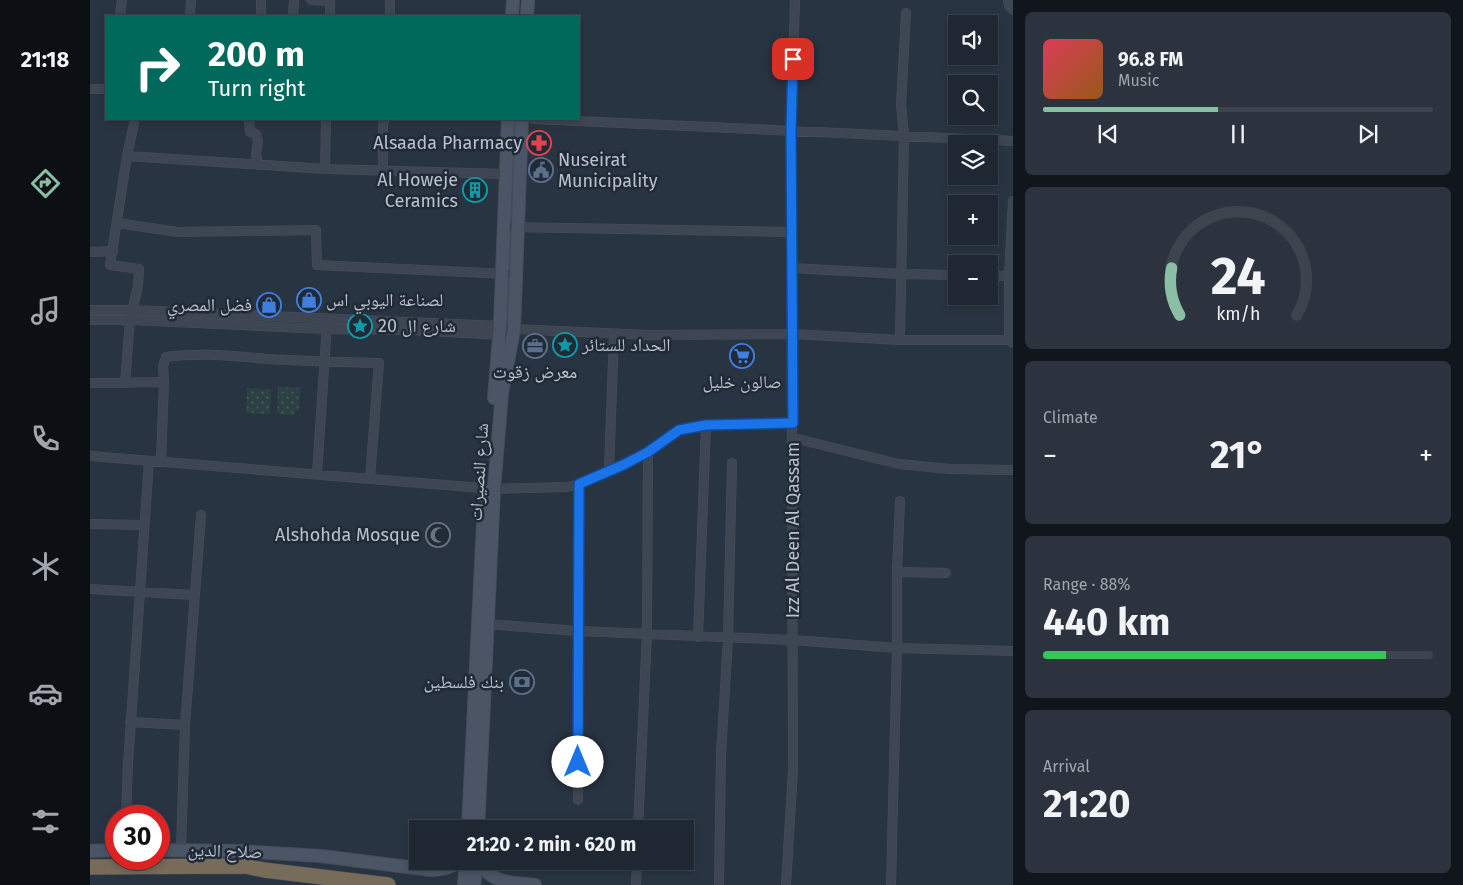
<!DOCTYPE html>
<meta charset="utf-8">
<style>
body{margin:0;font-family:"Fira Sans","Noto Naskh Arabic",sans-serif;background:#2c333e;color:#f1f3f6;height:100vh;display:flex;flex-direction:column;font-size:19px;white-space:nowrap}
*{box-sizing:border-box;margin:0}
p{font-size:16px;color:#a1a5ac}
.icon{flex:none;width:28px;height:28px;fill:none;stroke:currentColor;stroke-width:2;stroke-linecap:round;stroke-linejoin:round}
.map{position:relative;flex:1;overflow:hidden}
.panel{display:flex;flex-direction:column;gap:12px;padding:12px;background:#11151c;width:450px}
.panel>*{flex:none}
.guide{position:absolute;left:15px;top:15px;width:475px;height:105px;border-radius:0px;box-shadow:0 2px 8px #0003,0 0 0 1px #3c444d;background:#00695c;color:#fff;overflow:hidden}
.buttons{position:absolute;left:858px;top:15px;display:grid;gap:10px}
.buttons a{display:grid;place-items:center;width:50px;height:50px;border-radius:0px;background:#1f2732;box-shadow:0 2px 8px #0003,0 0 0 1px #3c444d;font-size:25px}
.speed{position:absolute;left:15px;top:805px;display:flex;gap:10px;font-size:25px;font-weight:700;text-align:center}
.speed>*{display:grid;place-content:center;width:65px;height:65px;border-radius:50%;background:#1f2732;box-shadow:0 2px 8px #0003,0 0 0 1px #3c444d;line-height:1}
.speed .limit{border:8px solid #d22;background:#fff;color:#111}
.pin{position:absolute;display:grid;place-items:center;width:42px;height:42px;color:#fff;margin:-21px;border-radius:10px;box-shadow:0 2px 8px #0006}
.me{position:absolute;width:55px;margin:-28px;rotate:0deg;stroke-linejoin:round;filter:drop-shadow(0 0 4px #0008)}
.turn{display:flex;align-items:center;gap:18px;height:105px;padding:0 20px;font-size:22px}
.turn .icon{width:65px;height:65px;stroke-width:2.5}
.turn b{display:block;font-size:35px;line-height:42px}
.big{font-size:38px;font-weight:700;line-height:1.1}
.panel .widget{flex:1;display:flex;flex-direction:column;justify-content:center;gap:8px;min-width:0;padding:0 18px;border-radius:8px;background:#2c333e}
.panel .dial{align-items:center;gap:0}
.dial svg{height:130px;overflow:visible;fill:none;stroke:#3c444d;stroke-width:7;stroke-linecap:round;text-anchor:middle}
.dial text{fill:#f1f3f6;stroke:none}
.song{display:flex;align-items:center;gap:15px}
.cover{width:60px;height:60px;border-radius:8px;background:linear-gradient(135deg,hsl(350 70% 55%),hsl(30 70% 35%))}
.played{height:5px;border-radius:2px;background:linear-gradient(90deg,#8abfa5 45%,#3c444d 45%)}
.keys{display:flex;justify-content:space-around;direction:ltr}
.heat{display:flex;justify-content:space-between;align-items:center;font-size:28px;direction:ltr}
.charge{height:8px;border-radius:4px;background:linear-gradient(90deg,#34c759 88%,#3c444d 0)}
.trip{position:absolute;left:319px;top:820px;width:285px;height:50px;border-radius:0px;background:#1f2732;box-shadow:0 2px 8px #0003,0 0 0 1px #3c444d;font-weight:700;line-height:50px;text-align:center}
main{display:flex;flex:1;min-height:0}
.dock{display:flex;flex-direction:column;width:90px;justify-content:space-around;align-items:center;background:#0c1014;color:#a1a5ac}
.dock .icon{width:35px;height:35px}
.dock .active{color:#8abfa5}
.dock b{font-size:22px;color:#f1f3f6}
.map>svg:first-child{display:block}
.park{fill:url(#park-dots)}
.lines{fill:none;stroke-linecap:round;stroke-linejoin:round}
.street-casing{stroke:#464f5b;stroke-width:10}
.secondary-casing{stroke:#464f5b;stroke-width:14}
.highway-casing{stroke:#47515c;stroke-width:16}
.street{stroke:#3d4652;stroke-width:9}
.secondary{stroke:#4b5565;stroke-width:12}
.highway{stroke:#776b5a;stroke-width:15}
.route-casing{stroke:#114b97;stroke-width:12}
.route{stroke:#1a73e8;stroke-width:9}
.labels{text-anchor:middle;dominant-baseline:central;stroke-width:5;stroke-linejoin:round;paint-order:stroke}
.poi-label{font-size:18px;fill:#bac1cc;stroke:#212b37;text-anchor:end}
.street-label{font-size:18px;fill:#bac1cc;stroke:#212b37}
</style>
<main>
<nav class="dock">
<b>21:18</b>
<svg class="icon active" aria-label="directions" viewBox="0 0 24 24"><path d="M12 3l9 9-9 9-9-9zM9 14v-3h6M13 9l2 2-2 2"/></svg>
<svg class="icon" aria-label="music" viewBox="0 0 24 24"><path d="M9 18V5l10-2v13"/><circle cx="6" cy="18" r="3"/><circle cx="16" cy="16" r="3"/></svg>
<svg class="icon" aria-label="phone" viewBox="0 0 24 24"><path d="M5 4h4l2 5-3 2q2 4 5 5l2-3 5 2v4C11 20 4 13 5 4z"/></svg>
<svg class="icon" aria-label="climate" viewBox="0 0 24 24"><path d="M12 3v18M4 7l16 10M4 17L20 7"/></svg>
<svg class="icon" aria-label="car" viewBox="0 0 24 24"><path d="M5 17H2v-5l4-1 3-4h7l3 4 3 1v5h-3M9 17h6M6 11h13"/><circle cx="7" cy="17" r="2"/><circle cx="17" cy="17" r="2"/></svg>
<svg class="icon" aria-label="filters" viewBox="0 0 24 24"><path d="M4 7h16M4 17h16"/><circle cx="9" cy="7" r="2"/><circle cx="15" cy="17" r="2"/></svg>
</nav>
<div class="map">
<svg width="923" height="885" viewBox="0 0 923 885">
<defs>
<pattern id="park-dots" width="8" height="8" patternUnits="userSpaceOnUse" patternTransform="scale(1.25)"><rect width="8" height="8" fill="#2b4143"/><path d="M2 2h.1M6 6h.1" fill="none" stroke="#485b5d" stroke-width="1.8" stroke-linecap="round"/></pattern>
</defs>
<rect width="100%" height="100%" fill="#293442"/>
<path class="park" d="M188,387l22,1 -1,22h-4l-1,5 -17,-1z
M157,388l24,1 -1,25 -24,-1z"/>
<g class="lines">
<defs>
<path id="street" d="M221,0l19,1
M918,0l1,6 4,4
M30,16l2,-16
M100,16l1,-16
M171,16v-16
M203,16l1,-16
M240,16v-16
M300,16v-16
M0,89h16
M159,119l1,13 6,2 2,7 -2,13 2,11
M443,119l480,22
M37,156l198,13 181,5
M235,169l1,-50
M293,171v-47l2,-5
M27,223l61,9 138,-2 1,35 190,9
M414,227l287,5
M0,252l23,-1
M702,268l109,6 55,1
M899,276h20
M0,310h42l368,16 14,3 135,6 144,-1 107,6h109l4,3
M0,320h40l197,9 86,1 87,5 4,-2
M810,340l4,-205 -3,-30 5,-92
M919,340v-64l4,-75
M0,383l74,-1
M35,383l5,-63 8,-34 1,-17 -29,-4 17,-109 8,-37
M703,438l106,26 51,5 63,1
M0,456l404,33 73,-2 12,-3 44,-19 25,-13 31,-22 27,-5 87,-2
M71,461l3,-79 -1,-16 3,-9c34,-5 67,-1 101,2 37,2 75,3 112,4l-9,115
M519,470l5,-136
M227,474l10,-150
M0,524l53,1
M807,572l49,1
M0,589l104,6
M397,624l91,7 215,9 104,8 116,3
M608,637l8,-212
M40,722l55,3
M488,800l1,-316
M36,816l2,-52 21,-303
M548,829l9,-196 1,-181
M91,849l4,-124 16,-210
M546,885l1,-24
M629,885l2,-131 7,-116 4,-175
M696,885l7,-116 -2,-639 4,-130
M801,885l6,-237v-76l3,-71"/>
<path id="secondary" d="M422,16l1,-16
M437,16l1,-16
M404,398l6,-72 8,-207
M378,829l15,-305 3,-33
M388,829l16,-340 8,-96 12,-64 8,-210
M69,850l80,1 82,5 110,14c10,-1 20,-1 27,-9
M0,851l26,-1
M390,861c11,24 32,21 55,24
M374,885l2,-24
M384,885l3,-24"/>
<path id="highway" d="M0,867l155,-1 19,4 124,15"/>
</defs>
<use href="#street" class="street-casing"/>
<use href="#secondary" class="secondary-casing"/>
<use href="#highway" class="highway-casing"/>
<use href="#street" class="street"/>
<use href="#secondary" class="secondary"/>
<use href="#highway" class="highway"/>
</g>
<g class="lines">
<defs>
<path id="route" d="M488,762l1,-278 44,-19 25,-13 31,-22 27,-5 87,-2 -2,-293 2,-71"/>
</defs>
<use href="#route" class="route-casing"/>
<use href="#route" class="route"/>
</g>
<defs>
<symbol id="pharmacy-ring" viewBox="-11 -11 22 22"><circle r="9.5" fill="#212b37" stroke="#e0444e" stroke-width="1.5"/><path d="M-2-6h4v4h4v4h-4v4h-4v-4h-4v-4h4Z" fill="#e0444e"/></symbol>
<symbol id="civic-ring" viewBox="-11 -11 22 22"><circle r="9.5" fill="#212b37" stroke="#5c6f8a" stroke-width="1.5"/><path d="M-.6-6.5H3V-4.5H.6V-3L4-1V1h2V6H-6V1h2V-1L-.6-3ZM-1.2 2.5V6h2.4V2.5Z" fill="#5c6f8a"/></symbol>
<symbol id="building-ring" viewBox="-11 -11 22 22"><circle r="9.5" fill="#212b37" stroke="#0f9aa8" stroke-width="1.5"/><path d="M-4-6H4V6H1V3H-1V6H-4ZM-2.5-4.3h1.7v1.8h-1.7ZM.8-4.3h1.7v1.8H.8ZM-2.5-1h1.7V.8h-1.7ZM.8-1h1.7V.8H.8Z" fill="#0f9aa8"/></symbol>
<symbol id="shop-ring" viewBox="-11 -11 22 22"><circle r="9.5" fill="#212b37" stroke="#3f7fe0" stroke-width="1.5"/><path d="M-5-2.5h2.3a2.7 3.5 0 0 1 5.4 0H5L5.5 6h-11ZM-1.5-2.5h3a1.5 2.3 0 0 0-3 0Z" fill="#3f7fe0"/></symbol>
<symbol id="sight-ring" viewBox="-11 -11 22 22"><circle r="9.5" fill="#212b37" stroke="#0f9aa8" stroke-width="1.5"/><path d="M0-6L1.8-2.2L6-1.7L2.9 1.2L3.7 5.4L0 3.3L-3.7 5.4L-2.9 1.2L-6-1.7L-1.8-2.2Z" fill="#0f9aa8"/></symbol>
<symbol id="office-ring" viewBox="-11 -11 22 22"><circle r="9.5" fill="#212b37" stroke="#5c6f8a" stroke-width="1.5"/><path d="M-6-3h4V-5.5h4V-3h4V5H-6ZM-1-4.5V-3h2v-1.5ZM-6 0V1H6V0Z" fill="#5c6f8a"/></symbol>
<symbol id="supermarket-ring" viewBox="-11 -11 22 22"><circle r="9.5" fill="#212b37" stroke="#3f7fe0" stroke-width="1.5"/><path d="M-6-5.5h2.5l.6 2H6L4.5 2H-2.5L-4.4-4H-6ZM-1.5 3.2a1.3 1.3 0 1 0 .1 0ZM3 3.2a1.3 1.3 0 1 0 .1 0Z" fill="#3f7fe0"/></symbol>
<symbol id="mosque-ring" viewBox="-11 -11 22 22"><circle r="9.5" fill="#212b37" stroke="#6b7280" stroke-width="1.5"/><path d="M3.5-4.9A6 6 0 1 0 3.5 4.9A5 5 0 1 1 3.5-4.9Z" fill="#6b7280"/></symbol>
<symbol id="bank-ring" viewBox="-11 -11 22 22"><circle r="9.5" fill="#212b37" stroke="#5c6f8a" stroke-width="1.5"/><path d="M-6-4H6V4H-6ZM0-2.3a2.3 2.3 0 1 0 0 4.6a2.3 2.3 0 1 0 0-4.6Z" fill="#5c6f8a"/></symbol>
</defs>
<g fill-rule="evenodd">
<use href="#pharmacy-ring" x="435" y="129" width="28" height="28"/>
<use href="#civic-ring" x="437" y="156" width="28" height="28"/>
<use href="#building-ring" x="371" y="176" width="28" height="28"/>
<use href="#shop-ring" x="205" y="286" width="28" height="28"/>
<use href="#shop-ring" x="165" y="291" width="28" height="28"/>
<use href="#sight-ring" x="256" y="312" width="28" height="28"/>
<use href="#sight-ring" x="461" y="331" width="28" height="28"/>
<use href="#office-ring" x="431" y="332" width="28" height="28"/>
<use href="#supermarket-ring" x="638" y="342" width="28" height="28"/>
<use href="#mosque-ring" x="334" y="521" width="28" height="28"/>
<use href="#bank-ring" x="418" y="668" width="28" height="28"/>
</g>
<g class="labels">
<g class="poi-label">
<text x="432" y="143">Alsaada Pharmacy</text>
<text x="468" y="160" text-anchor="start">Nuseirat<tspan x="468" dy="21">Municipality</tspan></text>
<text x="368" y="180">Al Howeje<tspan x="368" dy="21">Ceramics</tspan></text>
<text x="236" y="300" text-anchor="start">لصناعة اليوبي اس</text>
<text x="162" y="305">فضل المصري</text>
<text x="288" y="326" text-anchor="start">شارع ال 20</text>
<text x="492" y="345" text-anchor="start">الحداد للستائر</text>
<text x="445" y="372" text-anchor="middle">معرض زقوت</text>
<text x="652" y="382" text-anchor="middle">صالون خليل</text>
<text x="330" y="535">Alshohda Mosque</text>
<text x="414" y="682">بنك فلسطين</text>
</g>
<g class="street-label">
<text transform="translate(389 472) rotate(-86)">شارع النصيرات</text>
<text transform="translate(703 530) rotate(-90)">Izz Al Deen Al Qassam</text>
<text transform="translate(135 851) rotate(2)">صلاح الدين</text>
</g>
</g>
</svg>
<div class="buttons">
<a><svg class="icon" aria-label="sound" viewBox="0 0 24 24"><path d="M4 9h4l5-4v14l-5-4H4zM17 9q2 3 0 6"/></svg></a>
<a><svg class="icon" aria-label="search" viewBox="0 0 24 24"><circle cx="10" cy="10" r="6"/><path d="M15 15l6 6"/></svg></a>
<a><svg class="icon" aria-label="layers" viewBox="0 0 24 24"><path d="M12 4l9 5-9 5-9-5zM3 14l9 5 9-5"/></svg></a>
<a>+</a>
<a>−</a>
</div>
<div class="speed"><div class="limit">30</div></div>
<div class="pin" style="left:703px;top:59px;background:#d93025"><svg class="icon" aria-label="arrive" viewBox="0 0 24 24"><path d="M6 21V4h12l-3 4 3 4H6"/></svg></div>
<svg class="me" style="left:488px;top:762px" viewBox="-20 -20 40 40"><circle r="19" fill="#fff"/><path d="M0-13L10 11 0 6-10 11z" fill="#1a73e8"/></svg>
<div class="trip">21:20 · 2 min · 620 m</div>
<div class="guide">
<div class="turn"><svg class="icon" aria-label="right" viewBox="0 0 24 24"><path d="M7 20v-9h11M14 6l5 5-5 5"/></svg><div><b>200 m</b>Turn right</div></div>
</div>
</div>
<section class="panel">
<div class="widget">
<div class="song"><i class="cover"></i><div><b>96.8 FM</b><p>Music</p></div></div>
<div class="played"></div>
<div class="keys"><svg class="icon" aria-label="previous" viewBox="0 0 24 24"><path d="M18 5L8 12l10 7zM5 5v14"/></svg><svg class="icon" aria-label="pause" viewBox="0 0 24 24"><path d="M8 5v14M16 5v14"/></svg><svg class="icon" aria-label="next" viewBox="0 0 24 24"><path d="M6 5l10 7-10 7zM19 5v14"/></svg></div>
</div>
<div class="widget dial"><svg viewBox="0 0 100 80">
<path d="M14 69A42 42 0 1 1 86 69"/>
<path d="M14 69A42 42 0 0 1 9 40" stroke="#8abfa5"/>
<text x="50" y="56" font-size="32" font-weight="700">24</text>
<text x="50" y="72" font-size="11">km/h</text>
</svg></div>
<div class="widget"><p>Climate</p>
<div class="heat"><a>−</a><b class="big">21°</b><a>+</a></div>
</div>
<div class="widget"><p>Range · 88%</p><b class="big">440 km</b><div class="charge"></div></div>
<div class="widget"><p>Arrival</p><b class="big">21:20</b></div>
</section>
</main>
